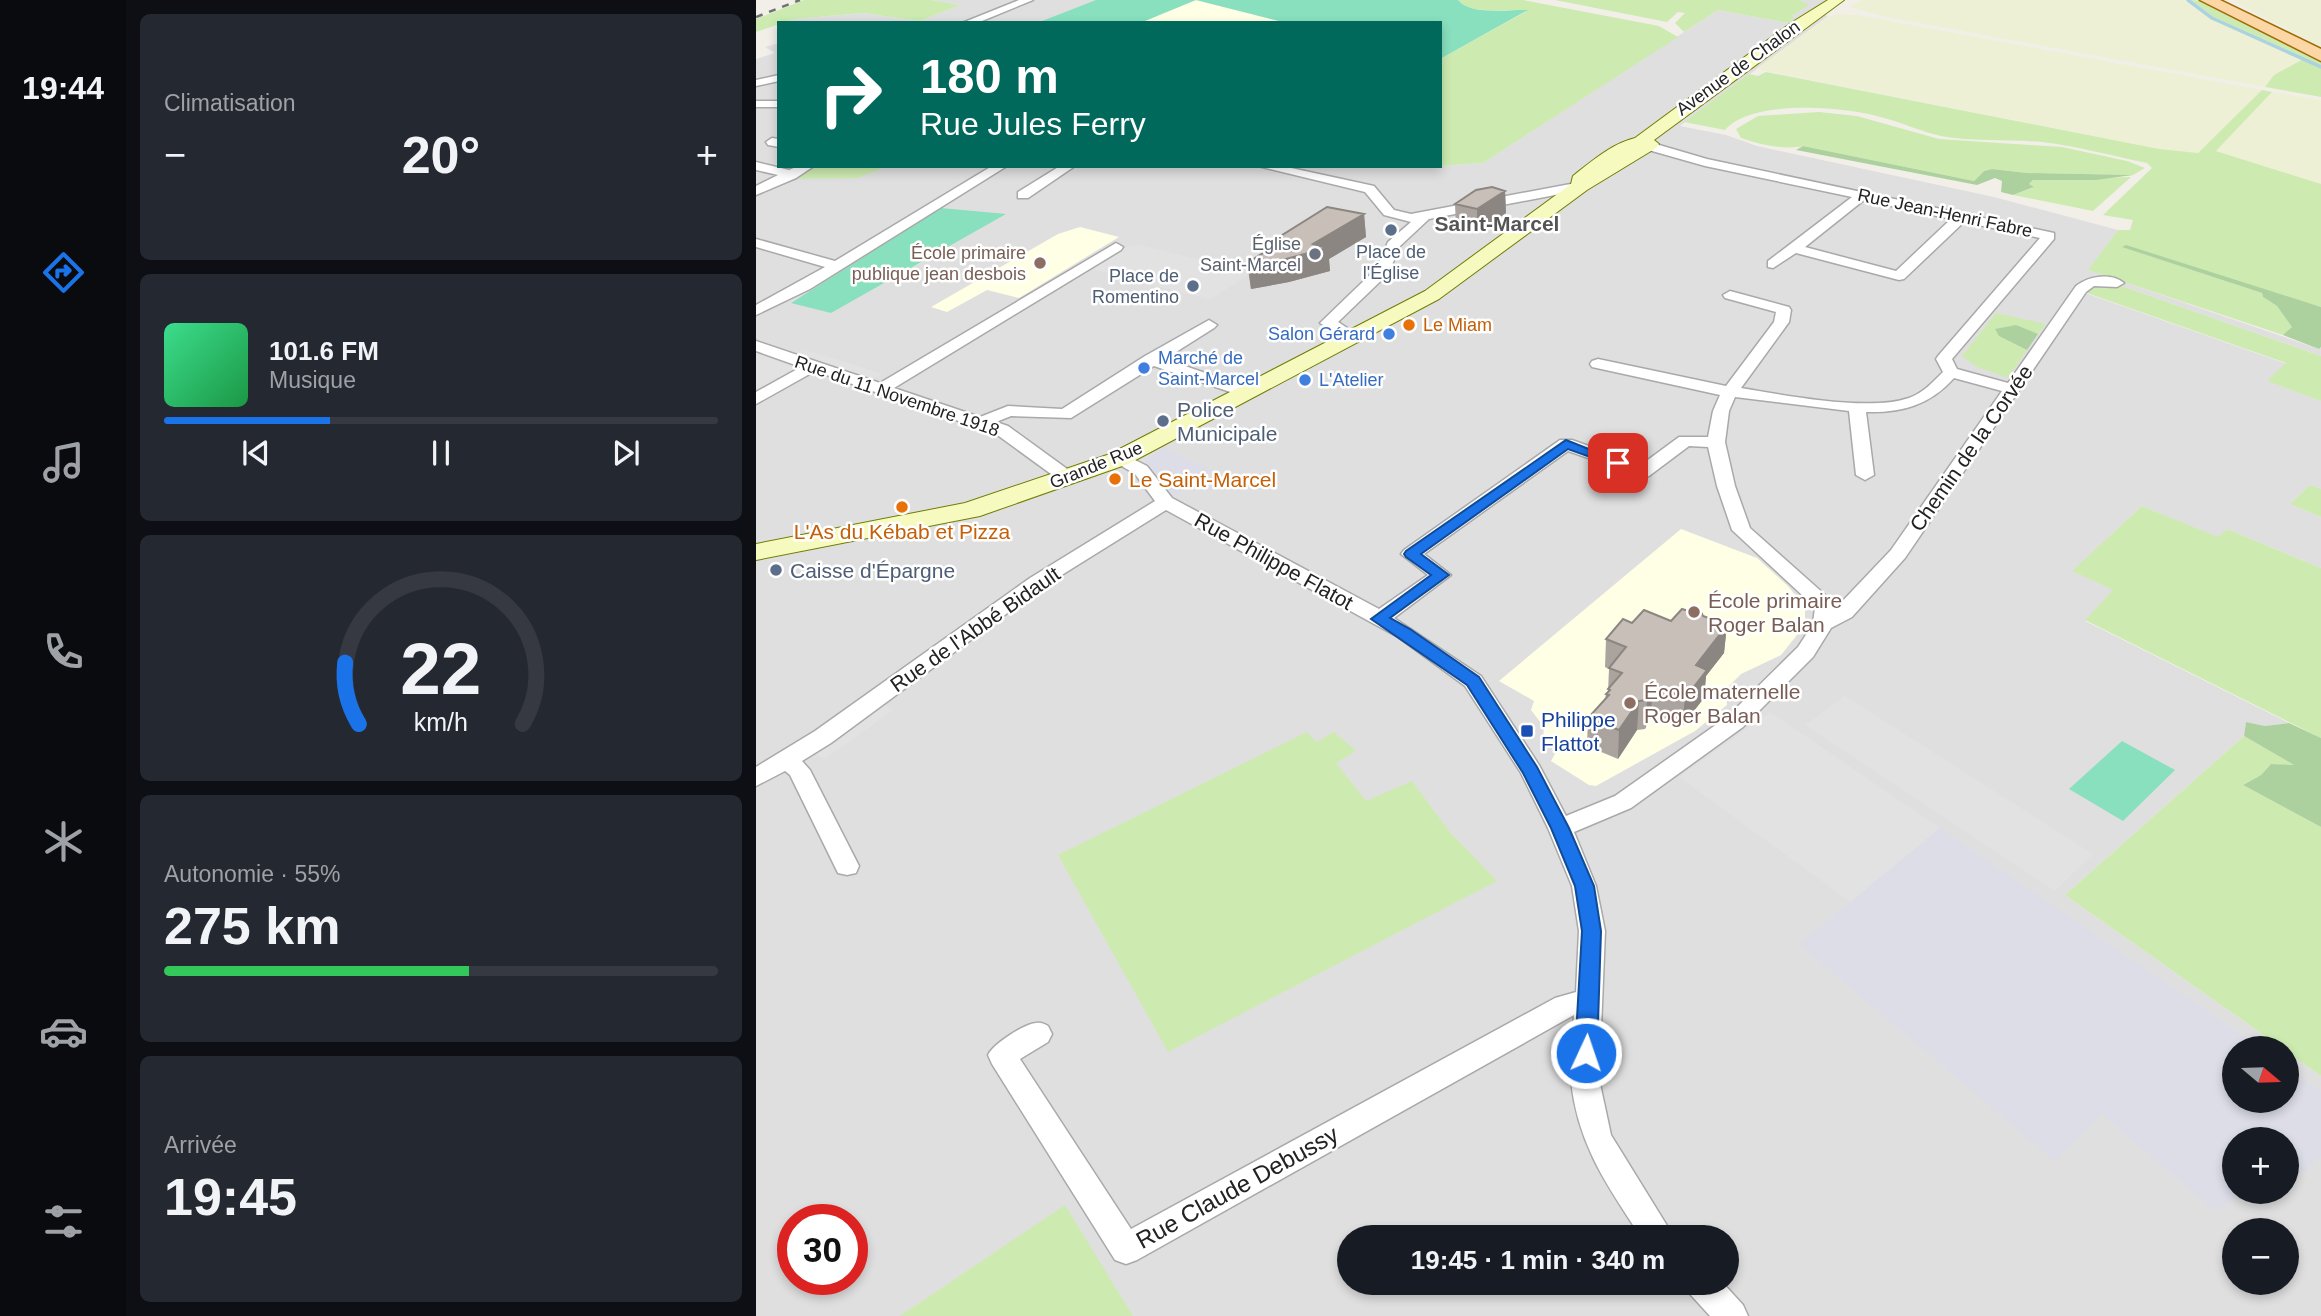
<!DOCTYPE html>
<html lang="fr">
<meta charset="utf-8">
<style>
body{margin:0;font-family:Arial,sans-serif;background:#242831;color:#f1f3f6;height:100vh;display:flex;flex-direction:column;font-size:26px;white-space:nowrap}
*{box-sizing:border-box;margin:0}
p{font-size:23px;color:#9ea1a6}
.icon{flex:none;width:38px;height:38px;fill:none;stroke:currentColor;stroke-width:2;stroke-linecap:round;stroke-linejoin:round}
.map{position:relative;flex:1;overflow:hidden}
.drawer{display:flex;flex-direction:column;gap:14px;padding:14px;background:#0d0f14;width:630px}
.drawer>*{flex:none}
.guide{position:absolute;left:21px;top:21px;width:665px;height:147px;border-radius:0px;box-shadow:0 4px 10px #0003;background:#00695c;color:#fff;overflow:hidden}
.needle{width:46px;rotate:109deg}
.buttons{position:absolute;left:1466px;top:1036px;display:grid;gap:14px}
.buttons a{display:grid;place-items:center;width:77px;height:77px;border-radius:50%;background:#171b24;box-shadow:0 4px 10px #0003;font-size:35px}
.speed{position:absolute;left:21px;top:1204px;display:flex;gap:14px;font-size:35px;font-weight:700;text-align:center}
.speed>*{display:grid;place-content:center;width:91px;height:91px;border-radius:50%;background:#171b24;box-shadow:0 4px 10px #0003;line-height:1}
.speed .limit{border:10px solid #d22;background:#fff;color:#111}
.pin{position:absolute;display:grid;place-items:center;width:60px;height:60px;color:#fff;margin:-30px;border-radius:14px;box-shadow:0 4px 10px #0006}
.me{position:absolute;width:77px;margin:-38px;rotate:3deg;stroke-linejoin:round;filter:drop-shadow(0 0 5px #0008)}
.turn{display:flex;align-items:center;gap:24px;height:147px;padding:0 28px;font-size:32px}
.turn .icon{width:91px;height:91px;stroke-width:2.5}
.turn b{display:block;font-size:49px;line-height:60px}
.big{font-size:52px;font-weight:600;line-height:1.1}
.drawer .tile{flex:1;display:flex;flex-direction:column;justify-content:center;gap:10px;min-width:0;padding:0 24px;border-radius:10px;background:#242831}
.drawer .dial{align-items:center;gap:0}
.dial svg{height:182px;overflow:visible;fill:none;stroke:#363941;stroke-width:7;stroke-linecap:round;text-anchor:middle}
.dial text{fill:#f1f3f6;stroke:none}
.song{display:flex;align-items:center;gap:21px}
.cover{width:84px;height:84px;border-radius:10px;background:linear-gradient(135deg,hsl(150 70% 55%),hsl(140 70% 35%))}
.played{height:7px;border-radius:4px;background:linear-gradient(90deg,#1a73e8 30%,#363941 30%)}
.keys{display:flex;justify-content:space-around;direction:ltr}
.heat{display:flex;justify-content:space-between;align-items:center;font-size:38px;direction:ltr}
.charge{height:10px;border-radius:5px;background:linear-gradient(90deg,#34c759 55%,#363941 0)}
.trip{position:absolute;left:581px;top:1225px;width:402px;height:70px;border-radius:35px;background:#171b24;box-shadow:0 4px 10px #0003;font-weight:600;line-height:70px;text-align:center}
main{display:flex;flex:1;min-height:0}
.tabs{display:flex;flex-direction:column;width:126px;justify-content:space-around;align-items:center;background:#090b0e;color:#9ea1a6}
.tabs .icon{width:49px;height:49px}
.tabs .selected{color:#1a73e8}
.tabs b{font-size:32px;color:#f1f3f6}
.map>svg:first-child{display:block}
.residential{fill:#e0dfdf;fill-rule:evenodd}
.education{fill:#ffffe5}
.farmland{fill:#eef0d5}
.grass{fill:#cdebb0}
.forest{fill:#add19e}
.pitch{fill:#88e0be}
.parking{fill:#e2e2e2}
.plaza{fill:#dddde8}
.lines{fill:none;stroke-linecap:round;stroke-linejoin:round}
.stream{stroke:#aad3df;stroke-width:3.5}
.minor-casing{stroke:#a9a9a9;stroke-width:3}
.secondary-casing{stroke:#707d05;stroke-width:2}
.primary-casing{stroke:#a06b00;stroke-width:3}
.minor{fill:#fff;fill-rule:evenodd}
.secondary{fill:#f7fabf;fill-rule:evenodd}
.primary{fill:#fcd6a4;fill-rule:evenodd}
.rail{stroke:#707070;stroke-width:2.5;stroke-dasharray:7 7;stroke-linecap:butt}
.wall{fill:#aba49e}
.shaded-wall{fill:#8b8681}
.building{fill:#c7bfb8;stroke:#8b8681;stroke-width:2}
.route{fill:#1a73e8;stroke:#114b97;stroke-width:2}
.service-dot{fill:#5c6f8a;stroke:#fff;stroke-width:2.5}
.worship-dot{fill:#6b7280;stroke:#fff;stroke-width:2.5}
.education-dot{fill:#8d6e63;stroke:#fff;stroke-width:2.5}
.food-dot{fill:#e8710a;stroke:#fff;stroke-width:2.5}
.shop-dot{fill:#3f7fe0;stroke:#fff;stroke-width:2.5}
.transit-dot{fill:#1a4fb4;stroke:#fff;stroke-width:2.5}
.labels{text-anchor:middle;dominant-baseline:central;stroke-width:5;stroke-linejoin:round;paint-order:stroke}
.far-street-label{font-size:18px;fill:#222;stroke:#fff}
.far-worship-label{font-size:18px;fill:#5b616d;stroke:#fff;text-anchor:end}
.far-service-label{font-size:18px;fill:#4e5e75;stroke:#fff}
.far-education-label{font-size:18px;fill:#785e54;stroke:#fff;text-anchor:end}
.far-food-label{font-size:18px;fill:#c56008;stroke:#fff;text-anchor:start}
.far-shop-label{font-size:18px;fill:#366cbe;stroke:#fff;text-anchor:start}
.far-quarter-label{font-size:21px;font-weight:bold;fill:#555;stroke:#fff}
.service-label{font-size:21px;fill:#4e5e75;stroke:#fff;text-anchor:start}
.street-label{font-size:21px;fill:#222;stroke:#fff}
.food-label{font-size:21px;fill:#c56008;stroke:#fff;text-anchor:start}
.education-label{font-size:21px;fill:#785e54;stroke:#fff;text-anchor:start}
.transit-label{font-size:21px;fill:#164399;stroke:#fff;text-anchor:start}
.near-street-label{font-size:24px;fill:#222;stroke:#fff}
</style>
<main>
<nav class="tabs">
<b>19:44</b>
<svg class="icon selected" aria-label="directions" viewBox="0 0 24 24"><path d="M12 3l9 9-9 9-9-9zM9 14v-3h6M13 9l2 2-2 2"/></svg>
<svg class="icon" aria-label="music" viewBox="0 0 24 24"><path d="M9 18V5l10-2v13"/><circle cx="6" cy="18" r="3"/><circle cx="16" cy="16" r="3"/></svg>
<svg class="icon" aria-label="phone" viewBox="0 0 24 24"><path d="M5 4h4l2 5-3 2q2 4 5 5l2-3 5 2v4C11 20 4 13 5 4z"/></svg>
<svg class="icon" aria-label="climate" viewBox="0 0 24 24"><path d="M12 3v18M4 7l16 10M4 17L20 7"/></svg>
<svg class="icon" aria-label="car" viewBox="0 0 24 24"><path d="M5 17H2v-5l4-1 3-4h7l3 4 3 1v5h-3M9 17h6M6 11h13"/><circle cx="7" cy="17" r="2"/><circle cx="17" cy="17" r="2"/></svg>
<svg class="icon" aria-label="filters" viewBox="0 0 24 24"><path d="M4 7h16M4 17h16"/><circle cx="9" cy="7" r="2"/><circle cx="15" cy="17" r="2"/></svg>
</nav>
<section class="drawer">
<div class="tile"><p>Climatisation</p>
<div class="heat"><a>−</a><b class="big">20°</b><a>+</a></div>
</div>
<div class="tile">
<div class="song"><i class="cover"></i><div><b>101.6 FM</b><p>Musique</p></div></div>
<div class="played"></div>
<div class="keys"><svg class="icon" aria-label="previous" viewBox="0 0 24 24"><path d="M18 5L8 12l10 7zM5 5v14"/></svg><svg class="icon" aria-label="pause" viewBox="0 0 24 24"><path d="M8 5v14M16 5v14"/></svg><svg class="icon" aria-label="next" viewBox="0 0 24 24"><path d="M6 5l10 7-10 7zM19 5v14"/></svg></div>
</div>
<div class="tile dial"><svg viewBox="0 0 100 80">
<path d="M14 69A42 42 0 1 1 86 69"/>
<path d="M14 69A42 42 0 0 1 8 42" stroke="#1a73e8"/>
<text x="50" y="56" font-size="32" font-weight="700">22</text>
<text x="50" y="72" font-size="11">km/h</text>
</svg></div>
<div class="tile"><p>Autonomie · 55%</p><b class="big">275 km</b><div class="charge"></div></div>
<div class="tile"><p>Arrivée</p><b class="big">19:45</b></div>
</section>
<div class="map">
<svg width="1565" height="1316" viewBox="0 0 1565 1316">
<rect width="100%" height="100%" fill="#f2efe9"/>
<path class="residential" d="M175,0h263l93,23h-505l12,-4 69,-6 57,8 39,-16z
M1044,0h26l-4,3 5,14 -147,109 46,9 31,11 237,51 124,33 -29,40 230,79 2,-2v9l-202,-71 -34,8 202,71 -19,17 53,20v88l-11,-4 -20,19 31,13v51l-94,-39 -9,9 -76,-32 -69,65 41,19 -29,31 204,102 -24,3 -19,-4 -2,14 -179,159 217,153h-47v53h52v-49l34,24v240h-1565v-1257l19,-6 -10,-6 14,-4v123h661l43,-3 235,-153 70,13 3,-6 17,-12zM1479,1139h52v53h-52zM37,1220h59v59h-59zM1479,1230h52v53h-52zM593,1237h378v46h-378z"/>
<path class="education" d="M439,0l92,23h-147z
M324,227l39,10 -100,61 -32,-8 -40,22 -16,-5 127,-73z
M925,529l76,29 31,28 17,21v18l-24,30 -40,19 -15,15 1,16 -32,26 -99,55 -7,-1 -38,-24 5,-9 -13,-13 1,-12 -13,-17 3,-9 -35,-20z"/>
<path class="farmland" d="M1106,0h322l30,20 86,40 -26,15 -9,12 -379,-70 -37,-10z
M1478,0h87v47l-77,-40z
M1082,14l20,1 404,75 -64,63 -39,-4 -403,-80 71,-52z
M1516,92l49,8v84l-105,-33z"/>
<path class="grass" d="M48,0h127l29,5 -40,16 -57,-8 -69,6 -38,13v-13z
M702,0h65l136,26 19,11 -195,126 -43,3v-107l87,-48c-20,-3 -56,5 -69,-11z
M799,0h245l9,5 -17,11 2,2 -6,5 -70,-13 -34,22 -9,-9 10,-10 -7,-1 -11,10z
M1435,0l13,1 117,59v37l-56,-10 9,-12 31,-17 -91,-41z
M1010,72l393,77 39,4 64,-63 10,2 -56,59 105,33v123l-198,-60 139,46 1,4 14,9 16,21 -10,8 -195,-65 30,-40h12l3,-10 -30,-5 49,-47 -5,-5c-35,-7 -70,-17 -105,-21 -34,-3 -68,0 -101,-6 -19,-4 -38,-13 -57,-18 -37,-11 -131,-20 -159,12l-41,-8 65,-48 9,2z
M1063,112l38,4 82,23 123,8 65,14 18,7 -12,7 -106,-2 -35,-4 -8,2 -10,10 -171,-35c-18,4 -42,-1 -62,-8l-5,-9 22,-13z
M60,166h68l1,1 -27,11 -67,1z
M1375,177l-38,34 -80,-16 20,-7 -4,-4 4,-4z
M1338,284l25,1 202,71v45l-54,-20 19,-18 -202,-71z
M1240,313l50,11 -8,10 -17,-5 -22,7 28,14 -19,28 -31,-11 -15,-11z
M1554,485l11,4v28l-31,-13z
M1386,506l76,31 9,-8 94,39v170l-236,-118 28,-30 -41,-19z
M551,732l9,10 18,-10 22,19 -20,12 30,38 46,-20 37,50 48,50 -329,171 -110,-197z
M1488,736l52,30 -25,-2 -10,11 -18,10 78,42v249l-34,-24v-4h-5l-217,-153z
M309,1205l68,111h-233z"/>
<path class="forest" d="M1047,146l171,35 10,-10 8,-2 35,4 106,2 -37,5h-63l-4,4 5,3 -21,8 -12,-3 1,-11 -7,-3 -18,7 -181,-35z
M1370,245l195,62v40l-2,2 -36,-14 9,-8 -15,-21 -14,-9 -1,-4 -140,-46z
M1260,325l22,9 -11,16 -28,-14 -4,-7z
M1490,722l19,4 24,-3 32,15v89l-78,-42 18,-10 10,-11 23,1 -50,-29z"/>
<path class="pitch" d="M340,0h362c13,16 51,9 70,10l-88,49v-36h-153l-91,-23 -56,23h-103z
M185,208l65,6 -175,99 -40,-10z
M1366,741l53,29 -52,51 -54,-32z"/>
<path class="parking" d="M383,245l113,27 -42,28 -123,-32 42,-22z
M47,349l80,25 -11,6 -80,-25z
M0,353l44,16 -44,24z
M1089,696l248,158 -38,37 -250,-166z
M124,703l13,7 -68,49 -13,-7z
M1014,712l170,116 -88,75 -173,-126z"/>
<path class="plaza" d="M408,448l49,23 -42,27 -27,-38z
M1184,828l321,220h-26v53h52v-34l34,25v65l-15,14 -19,4v-36h-52v53h11l-32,18 -112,-96 -48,47 -255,-217z"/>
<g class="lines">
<path class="stream" d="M1432,0l24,18 109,49"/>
<defs>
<path id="minor" d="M263,0h14l-56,23h-15z
M23,75v6l-23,5v-6z
M0,101h23v6h-23z
M16,138l7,1v8l-11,-2 -2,-3z
M893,142l58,17 347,74v6l-102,120 5,10 51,14 68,-97c12,-10 35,-14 48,-3l-7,4 -23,-1 -8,6 -181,266 -53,59 -21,11 -18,29 -70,70 -112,81 -57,24 22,54 9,45 -6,148 12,56 63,102h-33c-34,-52 -63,-92 -70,-156 -2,-21 2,-45 3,-66l-437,245 -11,4 -11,-4 -123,-196 -4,-9c5,-11 36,-31 48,-32 4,-1 9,1 12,3l4,8 -4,8 -28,17 111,170 424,-231 21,-6 3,-61 -7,-45 -24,-58 -27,-55 -56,-87 -67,-49 -232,-127 -122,76 -213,157 -29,18 8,9 49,96 -3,7 -9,2 -9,-2 -48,-98 -5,-4 -29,15v-19l59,-36 215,-153 125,-77 -20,-27 -25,-15 3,-4h12l22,11 25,32 207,111 49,-34 -27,-21 3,-4 156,-110h12l69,25 38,-28h29l5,-26 7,-16 -128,-28 -2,-3 2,-3 6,-2 128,27 48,-64 2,-10 -51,-14 -2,-3 7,-4 59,16 2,3 -2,12 -48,66c43,7 127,24 168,10 14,-5 24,-16 34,-26l-7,-13 2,-3 102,-118 -76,-16 -60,57 -5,1 -103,-27 -23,15 -5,-1v-6l84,-64 -147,-31 -60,-17v-6zM1108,200l87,19 -55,52 -91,-24zM1198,378l48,13 -111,159 -56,59 -3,-8 -82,-73 -15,-42 -10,-44 4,-31 6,-14 114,14 7,64 9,5 9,-5 -8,-63c36,1 64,-7 88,-34zM933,446l19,1 9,39 15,44 83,77 -2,17 -15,23 -71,70 -112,79 -49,20 -27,-51 -58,-89 -87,-58 57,-43 -27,-21 144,-103 75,26 6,-1z
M0,162l33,8 9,-4h16l-18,12 -40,17v-9l22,-11 -22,-5z
M236,166h15l-197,123 -54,26v-10l69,-38 -69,-20v-8l79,22z
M304,166h15l-47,32h-10v-6z
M502,166h24l92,20 20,24 17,4 170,-32 6,4 -6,4 -152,29 -30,28 -10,26 -51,49 20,13 3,3 -3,3 -5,2 -33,-20 57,-55 11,-26 23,-20 -27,-7 -19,-23z
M360,243l7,4 -2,3 -227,138 86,29 28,-11 54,3 83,-53 64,-36 8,5 -3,3 -49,31 89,31 2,3 -2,3h-12l-88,-30 -83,52 -60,-2 -15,6 12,4 66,48 3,4 -9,5 -6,-1 -66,-48 -181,-63 -59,33v-12l45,-25 -45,-16v-10l124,42z
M929,1283h38l20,22 5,11h-38l-20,-22z"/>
<path id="secondary" d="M1072,0h16l-190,140 5,4 -3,4 -69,42 -148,109 -311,165 -148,52 -224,44v-16l209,-41 145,-49 315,-163 146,-107 2,-8c19,-15 38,-32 62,-38l156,-115z"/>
<path id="primary" d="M1444,0h20l101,49v12z"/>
</defs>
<use href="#minor" class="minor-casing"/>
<use href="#secondary" class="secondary-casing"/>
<use href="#primary" class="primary-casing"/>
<use href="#minor" class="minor"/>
<use href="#secondary" class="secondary"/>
<use href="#primary" class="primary"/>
<path class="rail" d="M0,17l44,-17"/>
</g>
<path class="wall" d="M749,191l1,22 -29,19 -21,-5 -1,-23z
M608,214l2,23 -37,22 1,12 -41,11 -38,7 -4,-26 17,-10 -1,-6z
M947,616l24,9 -3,28 -18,23 -2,22 -22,28 -31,-13 -6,16 -8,1 -19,29 -31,-13 1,-28 17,-19 1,-5 2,-2 1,-23 -4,-2 1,-28 26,-16 39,-2z"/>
<path class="shaded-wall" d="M749,191l1,22 -29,19v-23z
M608,214l2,23 -37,22 1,12 -41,11 -38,7 -3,-24 65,-21z
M971,625l-3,28 -18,23 -2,22 -22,28 3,-28 11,-33z
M897,685l-2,28 -6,16 2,-29z
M883,701l-2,29 -19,29 1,-29z"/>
<path class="building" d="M736,187l13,4 -28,18 -22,-5 21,-14z
M571,207l37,7 -51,30 14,4 -41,11 -38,6 -1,-2 24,-15 -8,-1z
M926,609l10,3 8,-2 3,6 24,9 -31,40 11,5 -22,28 -32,-13 -6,15 -8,1 -20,29 -31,-12 21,-23 -3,-1 4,-4 -2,-1 14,-16 -13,-5 17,-21 -20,-8 17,-20 9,4 12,-13 27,11z"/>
<path class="route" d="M810,440l58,23 -6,4 -50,-18 -147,105 28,21 -59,43 20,11 69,48 58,90 32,61 25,58 7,45 -4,122 -3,7 -8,3 -7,-3 -4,-7 7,-122 -7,-45 -24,-58 -28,-55 -56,-88 -96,-66 60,-44 -25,-18 -2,-3 2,-3z"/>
<g class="service-dot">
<circle cx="635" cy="230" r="7"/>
<circle cx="437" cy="286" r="7"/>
<circle cx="407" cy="421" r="7"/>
<circle cx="20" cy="570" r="7"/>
</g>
<circle class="worship-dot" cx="559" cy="254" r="7"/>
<g class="education-dot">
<circle cx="284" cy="263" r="7"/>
<circle cx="938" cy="612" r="7"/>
<circle cx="874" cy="703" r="7"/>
</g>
<g class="food-dot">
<circle cx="653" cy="325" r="7"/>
<circle cx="359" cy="479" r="7"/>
<circle cx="146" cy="507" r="7"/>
</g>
<g class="shop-dot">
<circle cx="633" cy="334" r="7"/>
<circle cx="388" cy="368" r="7"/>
<circle cx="549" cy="380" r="7"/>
</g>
<rect class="transit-dot" x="764" y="724" width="14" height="14" rx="3.5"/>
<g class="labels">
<g class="far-street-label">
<text transform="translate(982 68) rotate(-36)">Avenue de Chalon</text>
<text transform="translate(1189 213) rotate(12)">Rue Jean-Henri Fabre</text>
<text transform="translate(141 396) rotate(19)">Rue du 11 Novembre 1918</text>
<text transform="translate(340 465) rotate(-22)">Grande Rue</text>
</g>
<g class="far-worship-label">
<text x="545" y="244">Église<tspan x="545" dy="21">Saint-Marcel</tspan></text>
</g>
<g class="far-service-label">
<text x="635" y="252">Place de<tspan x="635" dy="21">l'Église</tspan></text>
<text x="423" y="276" text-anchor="end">Place de<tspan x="423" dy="21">Romentino</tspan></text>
</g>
<g class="far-education-label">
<text x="270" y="253">École primaire<tspan x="270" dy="21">publique jean desbois</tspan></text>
</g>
<g class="far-food-label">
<text x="667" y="325">Le Miam</text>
</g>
<g class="far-shop-label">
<text x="619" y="334" text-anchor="end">Salon Gérard</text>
<text x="402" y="358">Marché de<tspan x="402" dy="21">Saint-Marcel</tspan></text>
<text x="563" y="380">L'Atelier</text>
</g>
<g class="far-quarter-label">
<text x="741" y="223">Saint-Marcel</text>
</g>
<g class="service-label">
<text x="421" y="409">Police<tspan x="421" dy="24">Municipale</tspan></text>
<text x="34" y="570">Caisse d'Épargne</text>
</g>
<g class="street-label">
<text transform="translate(1215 448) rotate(-55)">Chemin de la Corvée</text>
<text transform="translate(518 561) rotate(29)">Rue Philippe Flatot</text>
<text transform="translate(219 629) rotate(-35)">Rue de l'Abbé Bidault</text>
</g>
<g class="food-label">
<text x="373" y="479">Le Saint-Marcel</text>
<text x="146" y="531" text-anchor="middle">L'As du Kébab et Pizza</text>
</g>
<g class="education-label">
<text x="952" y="600">École primaire<tspan x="952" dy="24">Roger Balan</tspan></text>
<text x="888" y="691">École maternelle<tspan x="888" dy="24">Roger Balan</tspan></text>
</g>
<g class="transit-label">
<text x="785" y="719">Philippe<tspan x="785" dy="24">Flattot</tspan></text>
</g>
<g class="near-street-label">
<text transform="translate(481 1187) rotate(-29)">Rue Claude Debussy</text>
</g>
</g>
</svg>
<div class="buttons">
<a><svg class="needle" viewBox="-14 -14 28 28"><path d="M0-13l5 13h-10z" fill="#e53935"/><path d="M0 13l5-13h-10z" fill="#9ea1a6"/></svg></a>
<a>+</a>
<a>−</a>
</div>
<div class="speed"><div class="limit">30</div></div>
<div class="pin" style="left:862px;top:463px;background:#d93025"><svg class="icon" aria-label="arrive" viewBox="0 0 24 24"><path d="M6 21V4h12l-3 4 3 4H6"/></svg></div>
<svg class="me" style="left:830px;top:1053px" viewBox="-20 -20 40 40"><circle r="17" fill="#1a73e8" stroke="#fff" stroke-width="3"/><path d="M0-11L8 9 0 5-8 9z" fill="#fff"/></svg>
<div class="trip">19:45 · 1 min · 340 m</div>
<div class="guide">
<div class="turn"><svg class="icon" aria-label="right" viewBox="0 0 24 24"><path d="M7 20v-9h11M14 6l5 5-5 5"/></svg><div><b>180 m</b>Rue Jules Ferry</div></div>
</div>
</div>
</main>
